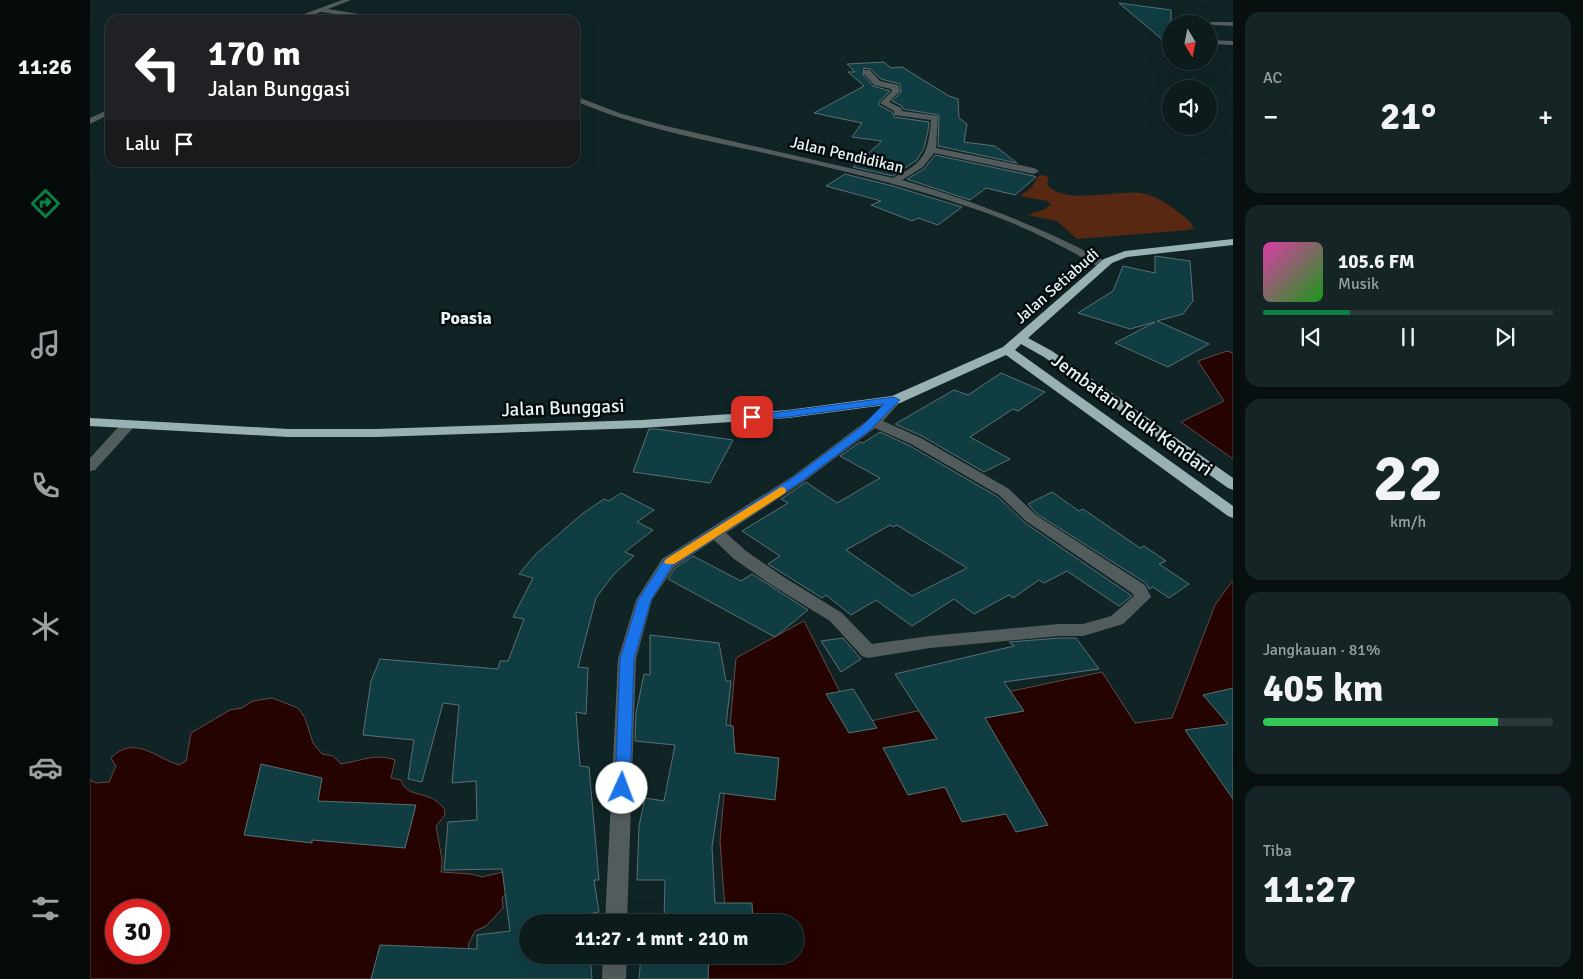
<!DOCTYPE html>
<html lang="id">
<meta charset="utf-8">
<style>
body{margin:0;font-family:Signika,sans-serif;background:#152425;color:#f1f3f6;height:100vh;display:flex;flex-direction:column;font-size:19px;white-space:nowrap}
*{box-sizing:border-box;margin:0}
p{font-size:16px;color:#9aa1a3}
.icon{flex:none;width:28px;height:28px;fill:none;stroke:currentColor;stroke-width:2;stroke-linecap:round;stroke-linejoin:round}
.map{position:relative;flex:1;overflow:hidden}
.details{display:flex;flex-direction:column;gap:12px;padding:12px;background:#070f0f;width:350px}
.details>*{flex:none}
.top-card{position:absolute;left:15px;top:15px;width:475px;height:152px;border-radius:15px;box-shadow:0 5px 20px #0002,0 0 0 1px #2c393b;background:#202124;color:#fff;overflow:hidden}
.needle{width:32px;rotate:170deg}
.tools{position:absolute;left:1072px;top:15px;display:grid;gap:10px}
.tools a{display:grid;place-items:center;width:55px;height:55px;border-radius:50%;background:#0c1b1c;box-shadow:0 5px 20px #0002,0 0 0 1px #2c393b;font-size:25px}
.speed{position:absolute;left:15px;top:899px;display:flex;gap:10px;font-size:25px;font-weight:700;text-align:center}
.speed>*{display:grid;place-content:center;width:65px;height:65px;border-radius:50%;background:#0c1b1c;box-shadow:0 5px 20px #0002,0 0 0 1px #2c393b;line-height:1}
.speed .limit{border:8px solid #d22;background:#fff;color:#111}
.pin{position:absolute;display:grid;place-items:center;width:42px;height:42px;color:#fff;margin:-21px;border-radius:10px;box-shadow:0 2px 8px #0006}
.me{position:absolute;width:55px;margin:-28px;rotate:2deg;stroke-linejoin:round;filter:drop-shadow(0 0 4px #0008)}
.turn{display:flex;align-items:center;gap:18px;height:105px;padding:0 20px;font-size:22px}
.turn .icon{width:65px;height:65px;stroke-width:2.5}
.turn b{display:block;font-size:35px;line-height:42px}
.then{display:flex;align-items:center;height:48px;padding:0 20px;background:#0003;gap:10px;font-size:19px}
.big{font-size:38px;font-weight:700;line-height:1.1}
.details .widget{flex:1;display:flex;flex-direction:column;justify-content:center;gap:8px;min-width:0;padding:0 18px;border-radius:15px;background:#152425}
.details .dial{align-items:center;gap:0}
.dial b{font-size:65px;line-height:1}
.song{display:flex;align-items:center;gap:15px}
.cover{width:60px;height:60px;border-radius:8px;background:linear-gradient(135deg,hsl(320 70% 55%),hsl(120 70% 35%))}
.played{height:5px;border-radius:2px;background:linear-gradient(90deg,#0b8043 30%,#2c393b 30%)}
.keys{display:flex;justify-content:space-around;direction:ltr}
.heat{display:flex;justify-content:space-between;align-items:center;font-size:28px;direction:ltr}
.charge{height:8px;border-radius:4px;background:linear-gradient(90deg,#34c759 81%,#2c393b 0)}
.trip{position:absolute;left:429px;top:914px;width:285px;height:50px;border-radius:25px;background:#0c1b1c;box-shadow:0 5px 20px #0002,0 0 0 1px #2c393b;font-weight:700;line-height:50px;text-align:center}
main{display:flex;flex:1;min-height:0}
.dock{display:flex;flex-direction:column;width:90px;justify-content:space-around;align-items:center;background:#050b0b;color:#9aa1a3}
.dock .icon{width:35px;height:35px}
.dock .active{color:#0b8043}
.dock b{font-size:22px;color:#f1f3f6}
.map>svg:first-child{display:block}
.green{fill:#592812}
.water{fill:#250300;stroke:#5f4b4a;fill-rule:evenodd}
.building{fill:#103d42;stroke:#5a7073;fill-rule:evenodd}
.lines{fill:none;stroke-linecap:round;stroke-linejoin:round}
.street{fill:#535c5d;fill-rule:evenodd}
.highway{fill:#9ab1b4;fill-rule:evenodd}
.route{fill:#1a73e8;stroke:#114b97}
.slow{fill:#f59e0b}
.labels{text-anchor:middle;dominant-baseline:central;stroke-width:5;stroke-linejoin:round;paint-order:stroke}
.far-street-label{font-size:16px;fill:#e7f3f5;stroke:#040b0c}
.far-quarter-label{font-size:18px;font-weight:bold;fill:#e7f3f5;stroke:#040b0c}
.street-label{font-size:19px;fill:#e7f3f5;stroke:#040b0c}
</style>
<main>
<nav class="dock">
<b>11:26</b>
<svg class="icon active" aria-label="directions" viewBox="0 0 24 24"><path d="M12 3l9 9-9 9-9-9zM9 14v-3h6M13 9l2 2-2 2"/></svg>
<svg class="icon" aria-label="music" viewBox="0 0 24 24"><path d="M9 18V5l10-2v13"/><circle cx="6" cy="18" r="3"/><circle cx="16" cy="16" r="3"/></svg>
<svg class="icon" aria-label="phone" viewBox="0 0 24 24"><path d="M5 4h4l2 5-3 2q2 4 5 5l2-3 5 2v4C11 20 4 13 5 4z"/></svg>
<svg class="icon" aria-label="climate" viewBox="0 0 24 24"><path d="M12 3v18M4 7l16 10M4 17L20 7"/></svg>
<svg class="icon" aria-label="car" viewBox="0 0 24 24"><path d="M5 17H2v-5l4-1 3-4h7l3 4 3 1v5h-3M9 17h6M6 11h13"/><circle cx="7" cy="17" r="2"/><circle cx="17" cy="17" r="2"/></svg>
<svg class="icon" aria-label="filters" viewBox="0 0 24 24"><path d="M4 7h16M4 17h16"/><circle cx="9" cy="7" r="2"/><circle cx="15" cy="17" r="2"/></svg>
</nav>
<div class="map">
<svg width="1143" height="979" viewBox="0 0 1143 979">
<rect width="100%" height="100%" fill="#102426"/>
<path class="green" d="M952,175l7,2 -2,7c15,22 70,6 93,9 14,2 27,10 38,19 6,4 13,9 16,16l-5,2 -112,9 -20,-18 -30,-6 16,-5 8,-5 -4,-4 -27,-5 12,-9 6,-11z"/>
<path class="water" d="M1137,351l6,2v106l-52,-37 43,-21 -26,-40z
M1143,580v399h-535l19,-24h78v-33h-69l-6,-81 16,-183 68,-37 52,103 246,-52 33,51 37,-5 43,-113z
M182,698l26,10 7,10 8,25 9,11 11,2 8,8c19,-3 35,-11 54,-4l-4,18 10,2c3,14 19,13 30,18 5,2 9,6 13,10l1,7 -9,11 6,34 -1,12 30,2 11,3 21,-5 8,16 -9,10 1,10 -17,18 -11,5 -6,12 -6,36h-373v-199l6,3 13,-1 7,-16 -5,-8c23,-24 45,0 68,7l7,-4 5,-28 39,-23 12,-2 11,-7zM26,910h43v42h-43z"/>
<path class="building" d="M1029,3l52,7v37z
M794,62l7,6 11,-1 47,29 9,3 1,19 8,6 -3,18 31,4 22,17 -79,-17 1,-31 -36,-6 -1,-3 -10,-5 9,-9 -1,-8 -19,-5 -10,-10 -7,-1 -1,7 10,11 17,5 -11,11v3l13,7 2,5 35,5 -1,9 -4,17 -7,12 -24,16 -40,-9 29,-26 -30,-4 10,-14 -48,-10 50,-27 -16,-14h7l-8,-8z
M845,155l99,21 2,1 -21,18 -29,-7 -16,12 -63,-21 17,-10z
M755,174l48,12 69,21 -24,18 -20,-7 -6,3 -41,-16 10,-4 -55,-15z
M1065,256l35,5 3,40 -10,13 -26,7 52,23 -41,23 -53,-24 40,-21 -25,7 -52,-16 35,-22 10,-25 32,7z
M911,373l44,19 -27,19 -5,-2 -43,28 40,22 -26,13 -62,-36 -27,-12 59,-34 14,5z
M559,429h8l76,11 -23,43 -77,-11z
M790,432l30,14 88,51 27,26 107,73 -13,10 -52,-35 -23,12 -5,-3 -26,18 -4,-3 -35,19 -20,-15 -42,27 -36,-26 -25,15 -25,-20 -4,3 -54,-34 12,-8 -38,-25 46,-28 -7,-4 25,-17 31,21 43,-25 -40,-22 20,-14 3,1zM800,525l3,2 4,-2 70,43 -55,28 -66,-46z
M962,492l27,19 4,-2 57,39 4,-2 22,15 -7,3 30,20 -20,14 -16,-11 -4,2 -3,-6 -109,-69 -9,-10z
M531,493l33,17 -17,12 16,8 -28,22 9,4 -20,18 -18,24 -18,69 10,1 -2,46 -10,-2 4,54 9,1 10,113h-5l5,32 -12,2 1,8h-60v33h62l2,24h-221l9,-34 97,4v-14l33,-4 -8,-62 -58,1 4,-48 29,-2 -1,-39 -24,2 7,-78 -16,-2 -21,79 -14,-3 6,-39 -51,-5 8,-54 9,-22 118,10 2,-8h8l16,-42 -11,-2 20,-39 -14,-4 17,-20 46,-40 22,-15 5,2z
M603,556l48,25 11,-7 56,36 -33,27 -107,-58 7,-11z
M560,635l69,8 7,38h5l-5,44 7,1 2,27 44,5 -4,42 -55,-7 -8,54 3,56h37l1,19h-89l1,-42h-28l2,-54 6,-28 19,3 11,-56 -40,-4 1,-28 8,-39 6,1z
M753,638l18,21 -20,13 -20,-31z
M969,638h17l23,31 -95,13 20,29 -39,7 63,107 -32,7 -10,-18 -44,8 -17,-35 -37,8 -25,-47 54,-9 -42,-65 119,-28 -5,-4z
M1143,688v111l-48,-69 43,-6 -25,-29z
M763,689l24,39 -28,5 -23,-39z
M171,764l61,14 -4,23 98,4 -11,43 -93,-8v3l-68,-8z
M551,955h68l-1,24h-69z"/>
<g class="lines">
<path class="street" d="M252,0h9l-23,9 67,11h-17l-57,-8 -24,8h-9z
M1121,22h22v4l-20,-1 -3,-2z
M1119,40l24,1v4l-22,-1h-2z
M774,70h6l10,11 18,4 2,6 -11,11 12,6 1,3 36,5 -2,32 98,20 5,3 -5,3 -100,-21 -11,14 -21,13c72,21 139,47 205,82l1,2 -1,2c-10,3 -22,-7 -31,-12 -33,-18 -68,-34 -104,-46 -69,-24 -140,-40 -212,-56 -62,-13 -126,-26 -185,-51v-5l47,18 44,12 227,52c32,-16 35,-24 38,-58l-37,-5v-4l-14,-8 12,-12 -1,-2 -17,-4 -10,-11z
M20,109v5l-20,10v-6z
M805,396l7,4 -19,21 38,17 88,51 27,26 109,70 6,12 -28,27 -40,12h-24l-129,12 -62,10 -6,-2 -32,-35 -60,-37 -36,-25 -20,-19 -40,27 -22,33 -16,59 -9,263h-22l13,-263 18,-59 26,-41 131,-83 76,-57 21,-22zM785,428l36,16 88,51 27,26 106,72 2,3 -23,20 -28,8h-24l-129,12 -58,8 -30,-31 -60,-37 -36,-25 -20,-18 77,-51z
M38,421l5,1 2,3 -2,3 -38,42 -5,1v-13l33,-36z
M513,955h24l-1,24h-24z"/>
<path class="highway" d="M1143,239v6l-106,12 -15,6 -84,75 24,13 181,127v12l-5,-2 -184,-131 -23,-13 -6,6 218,156v12l-5,-2 -222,-161 -106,48 -112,15 -146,10 -266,9h-88l-198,-11v-8l198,11h88l266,-9 146,-10 104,-14 111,-49 101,-88 21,-8z"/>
</g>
<path class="route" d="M804,397l6,3 -31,31 -67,50 -130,85 -21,34 -17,59 -4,129 -2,4 -6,2 -5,-2 -2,-4 5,-129 18,-59 26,-40 130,-83 67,-50 23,-23 -96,13 -36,3 -4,-1 -2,-2 2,-2 40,-4z"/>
<path class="slow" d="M691,487l4,1 1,3 -1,2 -111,71h-8l-2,-2 2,-3z"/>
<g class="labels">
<g class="far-street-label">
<text transform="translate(757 155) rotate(13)">Jalan Pendidikan</text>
<text transform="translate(967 286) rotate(-41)">Jalan Setiabudi</text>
</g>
<g class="far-quarter-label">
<text x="376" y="318">Poasia</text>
</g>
<g class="street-label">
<text transform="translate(473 408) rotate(-2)">Jalan Bunggasi</text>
<text transform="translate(1042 415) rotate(36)">Jembatan Teluk Kendari</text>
</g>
</g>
</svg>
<div class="tools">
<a><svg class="needle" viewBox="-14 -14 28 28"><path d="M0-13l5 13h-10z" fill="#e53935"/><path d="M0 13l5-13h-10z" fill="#9aa1a3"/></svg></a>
<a><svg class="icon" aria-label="sound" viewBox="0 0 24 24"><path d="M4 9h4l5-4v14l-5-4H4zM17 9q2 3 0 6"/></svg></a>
</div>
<div class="speed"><div class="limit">30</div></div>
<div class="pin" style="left:662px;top:417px;background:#d93025"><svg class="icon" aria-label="arrive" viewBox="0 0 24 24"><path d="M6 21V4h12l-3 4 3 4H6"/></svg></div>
<svg class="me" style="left:532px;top:788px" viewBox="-20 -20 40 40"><circle r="19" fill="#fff"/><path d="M0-13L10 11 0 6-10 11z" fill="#1a73e8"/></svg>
<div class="trip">11:27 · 1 mnt · 210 m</div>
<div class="top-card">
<div class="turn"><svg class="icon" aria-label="left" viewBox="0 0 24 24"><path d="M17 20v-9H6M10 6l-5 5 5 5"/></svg><div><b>170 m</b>Jalan Bunggasi</div></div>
<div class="then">Lalu<svg class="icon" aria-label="arrive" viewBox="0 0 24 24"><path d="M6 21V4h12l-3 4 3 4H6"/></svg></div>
</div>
</div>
<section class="details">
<div class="widget"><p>AC</p>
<div class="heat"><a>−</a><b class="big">21°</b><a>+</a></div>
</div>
<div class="widget">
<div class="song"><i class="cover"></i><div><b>105.6 FM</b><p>Musik</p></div></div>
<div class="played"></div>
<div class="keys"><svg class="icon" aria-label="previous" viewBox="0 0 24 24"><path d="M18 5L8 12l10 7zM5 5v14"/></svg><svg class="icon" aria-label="pause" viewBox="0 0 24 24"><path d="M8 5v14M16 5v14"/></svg><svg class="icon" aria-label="next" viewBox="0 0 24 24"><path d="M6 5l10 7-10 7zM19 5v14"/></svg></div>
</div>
<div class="widget dial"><b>22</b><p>km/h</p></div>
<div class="widget"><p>Jangkauan · 81%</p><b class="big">405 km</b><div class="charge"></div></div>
<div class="widget"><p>Tiba</p><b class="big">11:27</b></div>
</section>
</main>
